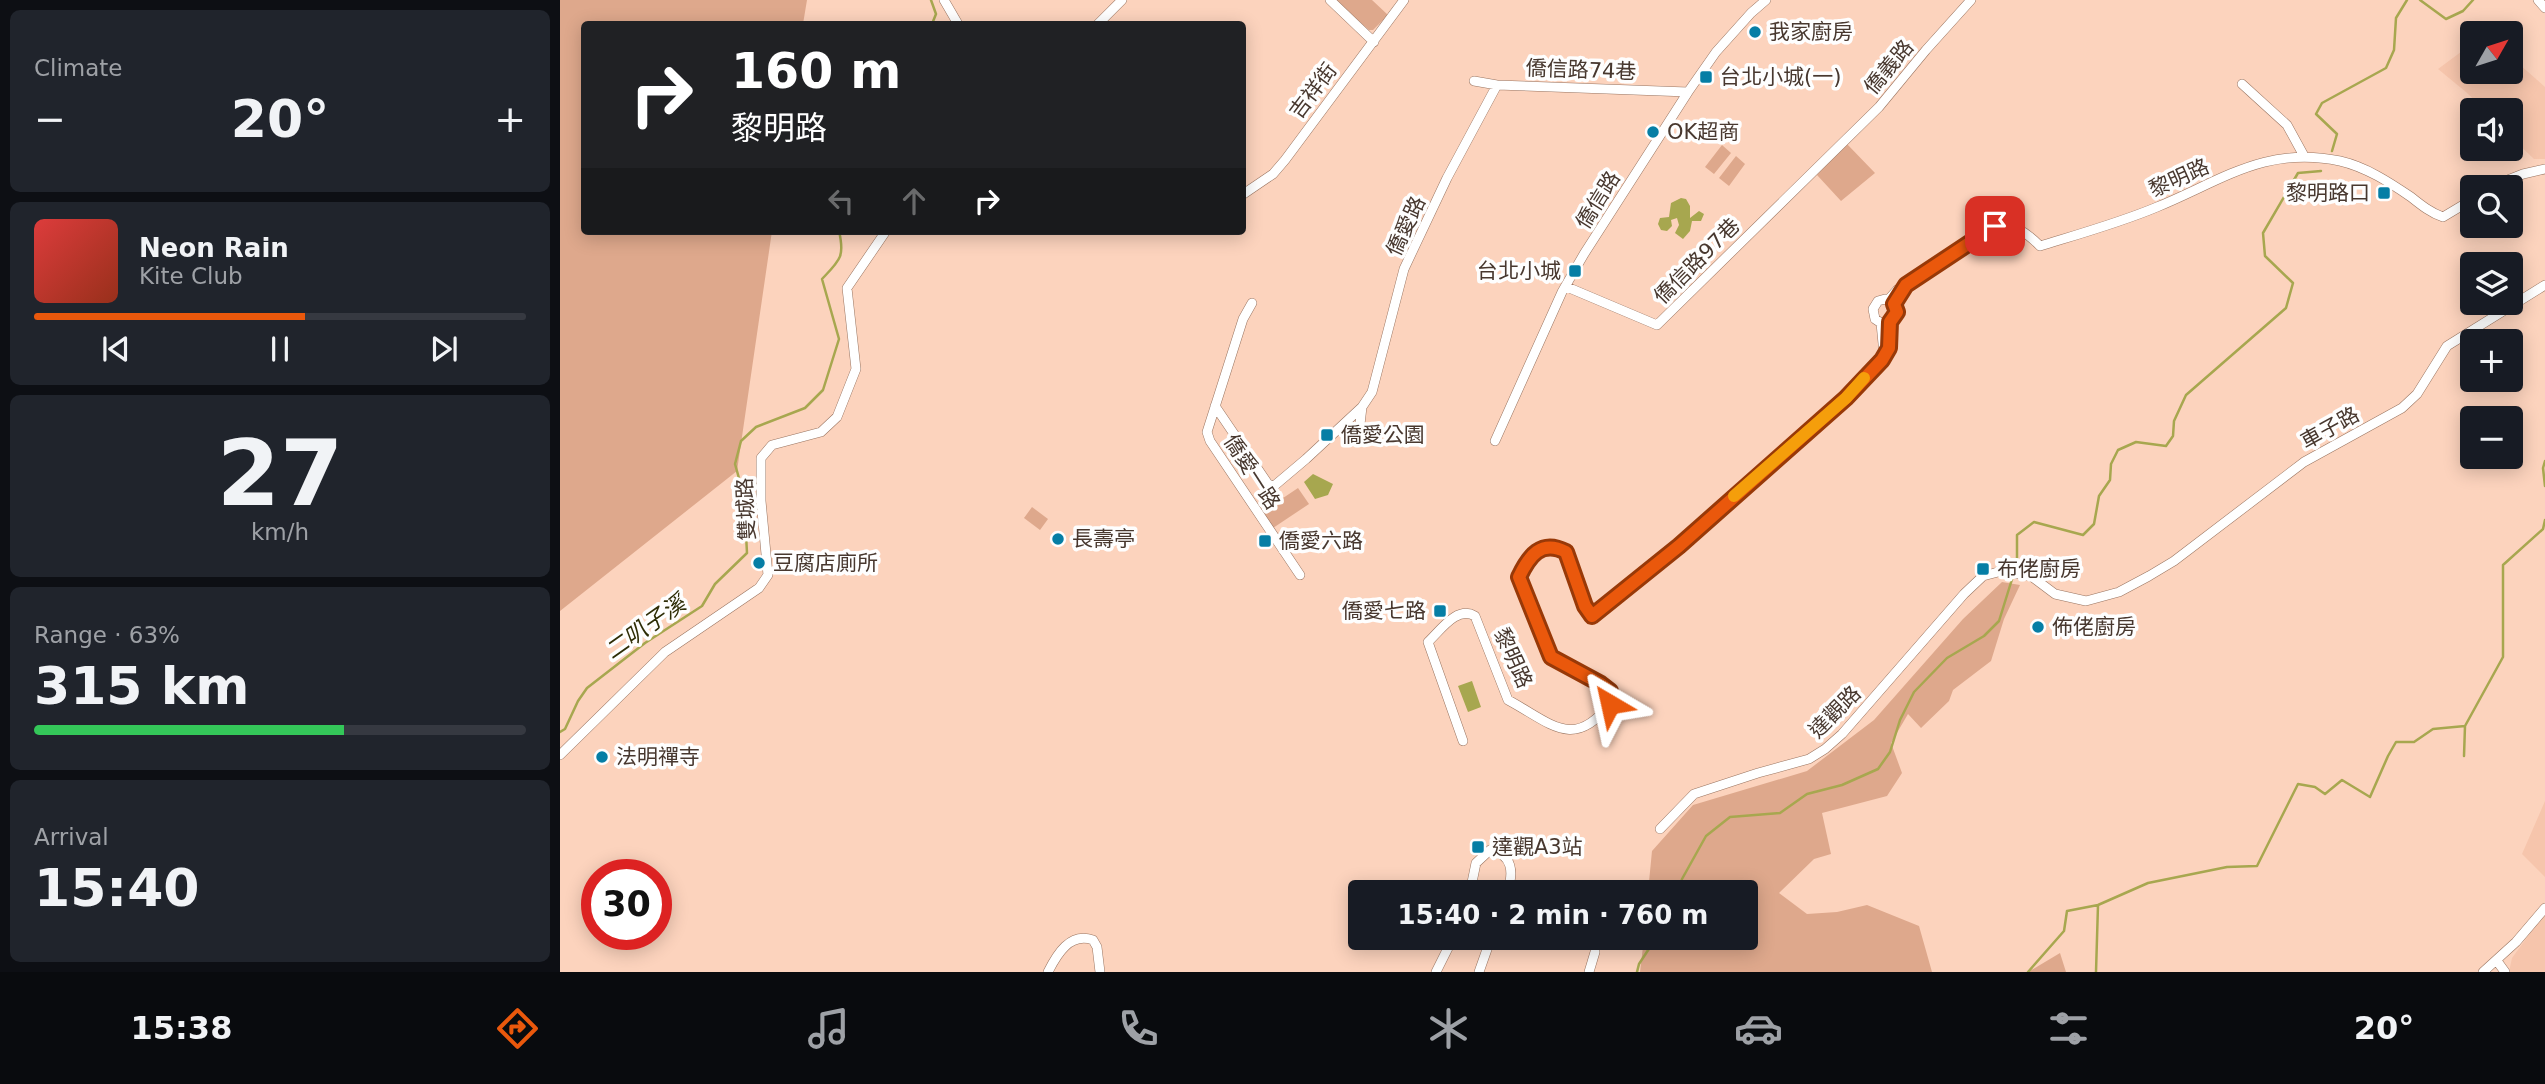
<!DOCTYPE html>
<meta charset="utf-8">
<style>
body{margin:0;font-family:"DejaVu Sans","Noto Sans TC",sans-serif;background:#20242c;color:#f1f3f6;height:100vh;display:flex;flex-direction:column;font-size:26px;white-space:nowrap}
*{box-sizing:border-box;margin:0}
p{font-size:23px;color:#9ea1a6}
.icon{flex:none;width:38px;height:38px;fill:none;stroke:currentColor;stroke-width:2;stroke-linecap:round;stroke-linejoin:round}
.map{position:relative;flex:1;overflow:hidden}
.side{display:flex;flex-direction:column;gap:10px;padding:10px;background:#0d0f14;width:560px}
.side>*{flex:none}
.hud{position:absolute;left:21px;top:21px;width:665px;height:214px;border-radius:7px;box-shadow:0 4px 18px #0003;background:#202124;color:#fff;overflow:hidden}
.needle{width:46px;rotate:51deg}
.controls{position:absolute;left:1900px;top:21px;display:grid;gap:14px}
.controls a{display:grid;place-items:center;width:63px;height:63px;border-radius:7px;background:#171b24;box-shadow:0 4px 18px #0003;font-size:35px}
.speed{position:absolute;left:21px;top:859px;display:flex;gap:14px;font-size:35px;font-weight:700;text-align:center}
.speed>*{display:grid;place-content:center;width:91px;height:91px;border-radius:50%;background:#171b24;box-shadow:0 4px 18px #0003;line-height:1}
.speed .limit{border:10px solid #d22;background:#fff;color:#111}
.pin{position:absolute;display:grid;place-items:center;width:60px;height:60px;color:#fff;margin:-30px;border-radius:14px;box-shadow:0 4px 10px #0006}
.me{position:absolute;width:77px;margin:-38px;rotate:324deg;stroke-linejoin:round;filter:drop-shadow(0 0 5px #0008)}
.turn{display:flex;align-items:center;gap:24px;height:147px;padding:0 35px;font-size:32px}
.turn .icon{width:91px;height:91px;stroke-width:2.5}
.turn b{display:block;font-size:49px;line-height:60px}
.lanes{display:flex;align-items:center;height:66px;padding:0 35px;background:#0003;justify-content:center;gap:35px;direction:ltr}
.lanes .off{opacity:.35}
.big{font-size:52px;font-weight:700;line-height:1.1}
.side .widget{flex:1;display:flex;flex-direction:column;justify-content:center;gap:10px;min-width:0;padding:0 24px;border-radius:10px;background:#20242c}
.side .dial{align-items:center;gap:0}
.dial b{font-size:91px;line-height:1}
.song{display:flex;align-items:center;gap:21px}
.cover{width:84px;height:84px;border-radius:10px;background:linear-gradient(135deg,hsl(0 70% 55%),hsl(10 70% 35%))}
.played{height:7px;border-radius:4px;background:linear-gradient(90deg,#ea580c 55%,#363941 55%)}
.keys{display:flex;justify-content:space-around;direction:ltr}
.heat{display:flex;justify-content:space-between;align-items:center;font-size:38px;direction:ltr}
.charge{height:10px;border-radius:5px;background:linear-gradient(90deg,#34c759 63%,#363941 0)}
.trip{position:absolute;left:788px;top:880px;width:410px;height:70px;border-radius:7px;background:#171b24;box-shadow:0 4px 18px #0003;font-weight:700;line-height:70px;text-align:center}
.dock{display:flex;height:112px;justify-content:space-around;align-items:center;background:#090b0e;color:#9ea1a6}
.dock .icon{width:49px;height:49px}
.dock .on{color:#ea580c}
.dock b{font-size:32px;color:#f1f3f6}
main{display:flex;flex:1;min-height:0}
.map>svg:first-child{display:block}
.built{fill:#f6c5ac}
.green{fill:#dea88c}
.water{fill:#a7a74f}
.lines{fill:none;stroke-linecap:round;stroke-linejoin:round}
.stream{stroke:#a7a74f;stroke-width:2.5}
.minor-casing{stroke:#997460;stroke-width:10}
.minor{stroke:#fff;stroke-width:9}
.route-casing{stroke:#983908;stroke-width:18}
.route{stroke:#ea580c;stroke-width:12}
.slow{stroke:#f59e0b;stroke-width:12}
.poi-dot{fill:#067ea5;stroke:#fefefe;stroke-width:2.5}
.labels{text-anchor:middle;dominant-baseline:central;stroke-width:7;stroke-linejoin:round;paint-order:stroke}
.poi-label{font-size:21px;fill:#48382f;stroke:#fefefe;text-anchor:start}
.street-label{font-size:21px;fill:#48382f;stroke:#fefefe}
.water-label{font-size:23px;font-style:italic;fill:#2e2d06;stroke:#fefefe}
</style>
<main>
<section class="side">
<div class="widget"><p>Climate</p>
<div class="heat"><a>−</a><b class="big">20°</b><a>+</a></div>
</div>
<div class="widget">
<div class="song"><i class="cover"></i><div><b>Neon Rain</b><p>Kite Club</p></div></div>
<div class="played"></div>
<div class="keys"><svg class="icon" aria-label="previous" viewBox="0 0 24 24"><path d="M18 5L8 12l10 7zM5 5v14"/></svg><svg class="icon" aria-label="pause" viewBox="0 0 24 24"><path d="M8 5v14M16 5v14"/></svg><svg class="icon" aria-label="next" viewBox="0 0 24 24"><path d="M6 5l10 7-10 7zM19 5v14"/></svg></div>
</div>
<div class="widget dial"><b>27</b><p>km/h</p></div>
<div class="widget"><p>Range · 63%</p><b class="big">315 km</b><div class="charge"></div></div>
<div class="widget"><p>Arrival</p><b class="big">15:40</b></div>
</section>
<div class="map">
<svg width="1985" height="972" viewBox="0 0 1985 972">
<rect width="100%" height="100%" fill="#fcd3bd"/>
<path class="built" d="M1913,43v29h38v-15l34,30v72h-11l-23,-22v-27h-26l-19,-18 -28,-23z
M1985,801v76l-23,-23z
M1985,913v59h-36l3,-14z"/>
<path class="green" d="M0,0h247l-4,24h-219v207h188l-35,240 -177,140z
M775,0h37l16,15 -15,15h-4z
M1287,144l28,29 -34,28 -24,-26z
M1162,145l9,8 -17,21 -9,-7z
M1176,156l9,8 -16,22 -10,-8z
M738,488l11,16 -36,24 -11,-16z
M472,507l16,12 -8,11 -16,-12z
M1442,582l18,3 -16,34 -13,42 -38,29 -4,11 -28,27 -13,-14 -17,29 11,30 -15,23 -65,17 9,41 -17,5 -35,34 28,21 30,-2 30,-7 52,21 13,46h-292l4,-34h101v-46h-97l4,-41 41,-46 114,-34 67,-51 89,-101z
M1500,953l6,19h-38z"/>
<path class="water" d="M1121,198l5,1 4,7v12l9,-7 5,3 -3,7h-9l-2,10 -7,8 -8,-6 4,-8 -2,-7 -6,2 1,6 -5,5 -6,-1 -3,-6 2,-6 9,-1 2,-14z
M753,474l20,10 -5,11 -13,4 -11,-17z
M912,681l9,26 -13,5 -10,-26z"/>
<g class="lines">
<path class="stream" d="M371,0l5,14 -4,10
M1860,0l26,19 17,-8 10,-11
M1772,151l5,-17 -21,-20 6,-11 64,-35 8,-18 2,-32 11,-18
M1985,461l-2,7 2,18
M1455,570l2,-9v-26l17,-13 49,13 11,-11 5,-28 11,-16 1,-16 7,-14 18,-8 30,4 7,-10 1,-15 12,-26 100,-87 7,-25 -28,-27 -2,-23 35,-60 23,-2
M0,732l5,-3 13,-28 9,-13 58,-45 57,-37 13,-22 32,-31 -3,-57 -9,-32 6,-23 15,-14 49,-19 18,-18 16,-51 -17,-60c18,-19 23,-22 17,-48
M1904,756l1,-30
M1118,892l4,-13 24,-43 24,-19 50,-4 27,-19 35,-9 36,-16 12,-17 10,-32 14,-28 33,-34 37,-22 15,-15 14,-45
M1077,972l2,-8 17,-26
M1468,972l36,-41 3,-20 31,-6 50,-22 79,-16 30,-1 41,-82 17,3 10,7 17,-14 28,17 18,-41 8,-14h18l19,-13 32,-3 38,-69v-92l40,-36 2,-9
M1536,972l2,-67"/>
<defs>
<path id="minor" d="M384,0l14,24
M770,0l44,42
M1978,0l7,8
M538,24l24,-24
M914,81l23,4 191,7
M1682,84l45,41 17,31
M1930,187l33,-13 22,-5
M682,195l31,-21 12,-14 119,-160
M1007,287l90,38 222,-218 47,-57 45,-50
M1328,300l9,-10 22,-12 76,-52c20,-2 31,6 45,20 39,-12 79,-23 117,-39 64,-26 109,-62 183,-46 26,6 49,21 71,36 10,8 20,16 32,20l30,-18
M692,303l-9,16 -36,113 3,9 90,134
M1321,323l3,31
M655,406l53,78 6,2 32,-27 56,-52 10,-15 32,-123 43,-91 50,-93
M799,433l3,-26
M935,441l67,-149 22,-38 104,-162 28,-40 35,-39 15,-13
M903,741l-35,-99c12,-11 29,-37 47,-26l33,84c43,23 65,51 102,4v-13l-9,-7 -50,-26 -32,-81c10,-21 22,-38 47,-25l19,54 7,10 87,-70 167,-148 36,-38 7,-12 1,-26 7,-10 -6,-11 -6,-2 -7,2 -5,8 2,10 6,4 9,-1
M0,755l105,-103 94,-64 9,-13 -7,-74v-43l11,-13 49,-13 16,-15 19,-48 -9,-81 39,-57
M1100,829l34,-35 64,-21 51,-14 16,-10 17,-15 122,-140 19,-18 19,-5 29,5 24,18 31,7 33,-9 30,-16 25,-15 130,-99 98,-54 15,-14 30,-48 98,-61
M910,892l6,-29 14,-13c23,4 24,23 17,42
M1937,961l8,11
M488,972c9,-18 22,-40 45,-32l4,7 3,25
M876,972l17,-34
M919,972l12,-34
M1029,972l6,-20
M1923,972l33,-30 29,-34"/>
</defs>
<use href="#minor" class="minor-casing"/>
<use href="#minor" class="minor"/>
</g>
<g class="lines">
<defs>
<path id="route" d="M1050,704v-13l-9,-7 -50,-27 -32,-80c10,-21 22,-38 47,-25l19,54 7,10 87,-70 167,-148 36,-38 7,-12 1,-26 7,-10 -3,-8 12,-19 89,-59"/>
</defs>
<use href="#route" class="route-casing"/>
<use href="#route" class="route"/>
<path class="slow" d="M1174,496l112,-98 18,-20"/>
</g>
<g class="poi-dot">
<circle cx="1195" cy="32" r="7"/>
<rect x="1139" y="70" width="14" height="14" rx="3.5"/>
<circle cx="1093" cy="132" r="7"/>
<rect x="1817" y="186" width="14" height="14" rx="3.5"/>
<rect x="1008" y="264" width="14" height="14" rx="3.5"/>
<rect x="760" y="428" width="14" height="14" rx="3.5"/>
<circle cx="498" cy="539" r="7"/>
<rect x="698" y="534" width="14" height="14" rx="3.5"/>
<circle cx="199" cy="563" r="7"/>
<rect x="1416" y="562" width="14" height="14" rx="3.5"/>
<rect x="873" y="604" width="14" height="14" rx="3.5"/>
<circle cx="1478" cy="627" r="7"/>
<circle cx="42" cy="757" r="7"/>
<rect x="911" y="840" width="14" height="14" rx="3.5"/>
</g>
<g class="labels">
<g class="poi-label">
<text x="1209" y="32">我家廚房</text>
<text x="1160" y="77">台北小城(一)</text>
<text x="1107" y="132">OK超商</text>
<text x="1810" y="193" text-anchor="end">黎明路口</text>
<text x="1001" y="271" text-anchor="end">台北小城</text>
<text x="781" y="435">僑愛公園</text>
<text x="512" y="539">長壽亭</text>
<text x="719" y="541">僑愛六路</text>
<text x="213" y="563">豆腐店廁所</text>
<text x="1437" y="569">布佬廚房</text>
<text x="866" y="611" text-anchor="end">僑愛七路</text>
<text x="1492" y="627">佈佬廚房</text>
<text x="56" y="757">法明禪寺</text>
<text x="932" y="847">達觀A3站</text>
</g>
<g class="street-label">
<text transform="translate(1329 67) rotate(-50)">僑義路</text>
<text transform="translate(1021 70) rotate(2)">僑信路74巷</text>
<text transform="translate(753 91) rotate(-53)">吉祥街</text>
<text transform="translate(1619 178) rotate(-24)">黎明路</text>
<text transform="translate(1038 200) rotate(-58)">僑信路</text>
<text transform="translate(846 226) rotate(-65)">僑愛路</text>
<text transform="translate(1137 261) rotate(-45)">僑信路97巷</text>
<text transform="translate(1770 428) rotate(-29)">車子路</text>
<text transform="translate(692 472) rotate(57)">僑愛一路</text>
<text transform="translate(186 509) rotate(-93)">雙城路</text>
<text transform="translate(953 658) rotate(66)">黎明路</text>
<text transform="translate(1275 712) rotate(-45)">達觀路</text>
</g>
<g class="water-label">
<text transform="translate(85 627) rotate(-35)">二叭子溪</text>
</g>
</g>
</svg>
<div class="controls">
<a><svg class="needle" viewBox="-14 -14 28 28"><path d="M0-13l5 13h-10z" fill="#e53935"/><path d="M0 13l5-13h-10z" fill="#9ea1a6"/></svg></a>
<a><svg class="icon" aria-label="sound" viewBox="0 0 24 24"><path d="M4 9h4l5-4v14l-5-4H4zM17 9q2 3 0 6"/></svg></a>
<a><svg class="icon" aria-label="search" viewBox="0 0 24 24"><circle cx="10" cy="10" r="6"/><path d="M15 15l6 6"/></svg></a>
<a><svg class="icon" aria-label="layers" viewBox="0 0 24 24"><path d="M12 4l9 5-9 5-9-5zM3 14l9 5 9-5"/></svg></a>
<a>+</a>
<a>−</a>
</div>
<div class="speed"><div class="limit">30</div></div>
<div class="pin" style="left:1435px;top:226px;background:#d93025"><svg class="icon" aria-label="arrive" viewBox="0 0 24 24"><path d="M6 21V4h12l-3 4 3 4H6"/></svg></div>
<svg class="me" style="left:1050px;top:704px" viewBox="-20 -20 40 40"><path d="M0-17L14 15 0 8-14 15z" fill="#ea580c" stroke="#fff" stroke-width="4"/></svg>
<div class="trip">15:40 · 2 min · 760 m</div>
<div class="hud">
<div class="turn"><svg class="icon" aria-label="right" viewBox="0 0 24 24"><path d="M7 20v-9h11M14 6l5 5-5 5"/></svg><div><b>160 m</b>黎明路</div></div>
<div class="lanes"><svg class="icon off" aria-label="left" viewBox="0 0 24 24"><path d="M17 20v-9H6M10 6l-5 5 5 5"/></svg><svg class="icon off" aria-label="ahead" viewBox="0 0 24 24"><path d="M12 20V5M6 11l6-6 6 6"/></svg><svg class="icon" aria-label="right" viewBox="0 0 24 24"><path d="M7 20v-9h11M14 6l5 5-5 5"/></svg></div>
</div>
</div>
</main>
<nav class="dock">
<b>15:38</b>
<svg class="icon on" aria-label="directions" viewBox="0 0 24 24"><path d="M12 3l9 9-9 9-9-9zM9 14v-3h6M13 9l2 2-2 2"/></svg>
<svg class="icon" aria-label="music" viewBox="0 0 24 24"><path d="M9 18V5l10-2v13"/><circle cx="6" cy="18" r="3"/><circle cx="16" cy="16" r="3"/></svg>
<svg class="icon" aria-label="phone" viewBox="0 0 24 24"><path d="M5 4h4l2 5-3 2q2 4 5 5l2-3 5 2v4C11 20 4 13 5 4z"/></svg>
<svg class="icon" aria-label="climate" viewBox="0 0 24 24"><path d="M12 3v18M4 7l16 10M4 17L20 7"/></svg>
<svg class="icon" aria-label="car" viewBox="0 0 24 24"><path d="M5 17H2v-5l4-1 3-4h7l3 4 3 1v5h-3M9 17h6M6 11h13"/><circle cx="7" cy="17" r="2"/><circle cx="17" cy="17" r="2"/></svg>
<svg class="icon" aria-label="filters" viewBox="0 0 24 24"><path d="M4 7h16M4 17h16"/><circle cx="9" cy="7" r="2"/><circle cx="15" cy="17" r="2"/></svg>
<b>20°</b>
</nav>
